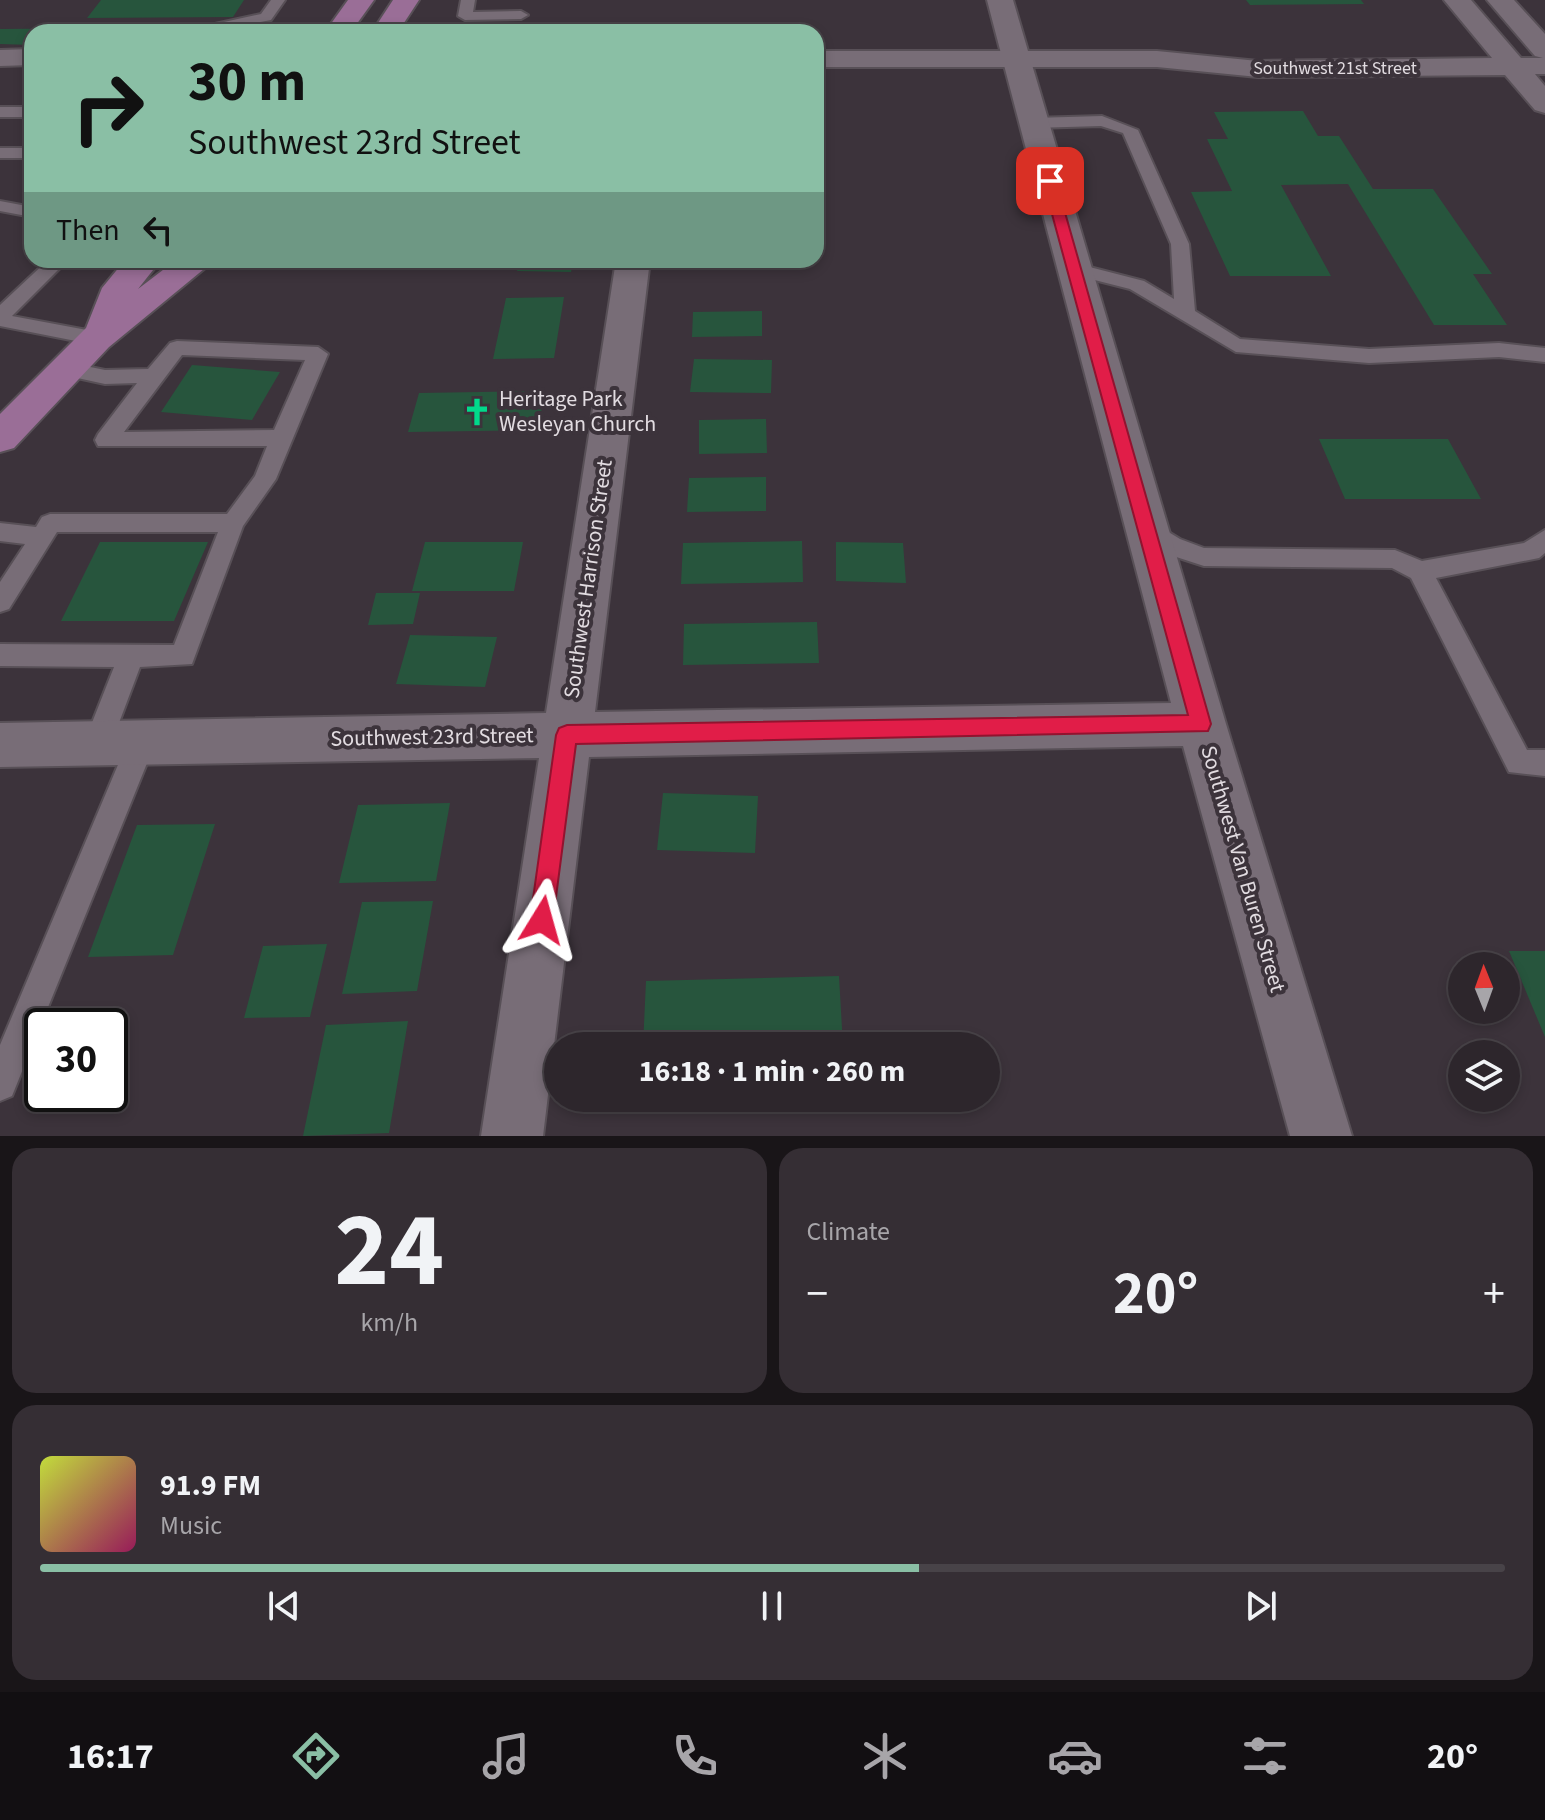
<!DOCTYPE html>
<meta charset="utf-8">
<style>
body{margin:0;font-family:"Source Sans 3",sans-serif;background:#352e34;color:#f1f3f6;height:100vh;display:flex;flex-direction:column;font-size:30px;white-space:nowrap}
*{box-sizing:border-box;margin:0}
p{font-size:26px;color:#a7a5a9}
.icon{flex:none;width:44px;height:44px;fill:none;stroke:currentColor;stroke-width:2;stroke-linecap:round;stroke-linejoin:round}
.map{position:relative;height:1136px;overflow:hidden}
.details{display:flex;flex-direction:column;gap:12px;padding:12px;background:#191518;flex:1}
.details>*{flex:none}
.hud{position:absolute;left:24px;top:24px;width:800px;height:244px;border-radius:24px;box-shadow:0 4px 12px #0003,0 0 0 2px #484348;background:#8abfa5;color:#111;overflow:hidden}
.needle{width:52px;rotate:359deg}
.controls{position:absolute;left:1448px;top:952px;display:grid;gap:16px}
.controls a{display:grid;place-items:center;width:72px;height:72px;border-radius:50%;background:#2d262c;box-shadow:0 4px 12px #0003,0 0 0 2px #484348;font-size:40px}
.speed{position:absolute;left:24px;top:1008px;display:flex;gap:16px;font-size:40px;font-weight:700;text-align:center}
.speed>*{display:grid;place-content:center;width:104px;height:104px;border-radius:50%;background:#2d262c;box-shadow:0 4px 12px #0003,0 0 0 2px #484348;line-height:1}
.speed .limit{border:4px solid #111;border-radius:12px;background:#fff;color:#111}
.pin{position:absolute;display:grid;place-items:center;width:68px;height:68px;color:#fff;margin:-34px;border-radius:16px;box-shadow:0 4px 12px #0006}
.me{position:absolute;width:88px;margin:-44px;rotate:8deg;stroke-linejoin:round;filter:drop-shadow(0 0 6px #0008)}
.turn{display:flex;align-items:center;gap:28px;height:168px;padding:0 32px;font-size:36px}
.turn .icon{width:104px;height:104px;stroke-width:2.5}
.turn b{display:block;font-size:56px;line-height:68px}
.then{display:flex;align-items:center;height:76px;padding:0 32px;background:#0003;gap:16px;font-size:30px}
.big{font-size:60px;font-weight:700;line-height:1.1}
.details .tile{flex:1;display:flex;flex-direction:column;justify-content:center;gap:12px;min-width:0;padding:0 28px;border-radius:24px;background:#352e34}
.details .dial{align-items:center;gap:0}
.dial b{font-size:104px;line-height:1}
.song{display:flex;align-items:center;gap:24px}
.cover{width:96px;height:96px;border-radius:12px;background:linear-gradient(135deg,hsl(70 70% 55%),hsl(330 70% 35%))}
.played{height:8px;border-radius:4px;background:linear-gradient(90deg,#8abfa5 60%,#484348 60%)}
.keys{display:flex;justify-content:space-around;direction:ltr}
.heat{display:flex;justify-content:space-between;align-items:center;font-size:44px;direction:ltr}
.details .tiles{flex:1;display:grid;gap:12px;grid-template-columns:1fr 1fr}
.tile:last-child{grid-column:span 2}
.trip{position:absolute;left:544px;top:1032px;width:456px;height:80px;border-radius:40px;background:#2d262c;box-shadow:0 4px 12px #0003,0 0 0 2px #484348;font-weight:700;line-height:80px;text-align:center}
.dock{display:flex;height:128px;justify-content:space-around;align-items:center;background:#120f12;color:#a7a5a9}
.dock .icon{width:56px;height:56px}
.dock .on{color:#8abfa5}
.dock b{font-size:36px;color:#f1f3f6}
.map>svg:first-child{display:block}
.building{fill:#27553d}
.lines{fill:none;stroke-linecap:round;stroke-linejoin:round}
.service-casing{stroke:#585057;stroke-width:4}
.minor-casing{stroke:#585057;stroke-width:4}
.secondary-casing{stroke:#585057;stroke-width:4}
.primary-casing{stroke:#585057;stroke-width:4}
.service{fill:#786d77;fill-rule:evenodd}
.minor{fill:#786d77;fill-rule:evenodd}
.secondary{fill:#786d77;fill-rule:evenodd}
.primary{fill:#9a6e97;fill-rule:evenodd}
.route{fill:#e11d48;stroke:#92132f;stroke-width:2}
.labels{text-anchor:middle;dominant-baseline:central;stroke-width:8;stroke-linejoin:round;paint-order:stroke}
.far-street-label{font-size:18px;fill:#e2dce1;stroke:#3c333b}
.poi-label{font-size:22px;fill:#e2dce1;stroke:#3c333b;text-anchor:start}
.street-label{font-size:22px;fill:#e2dce1;stroke:#3c333b}
</style>
<div class="map">
<svg width="1545" height="1136" viewBox="0 0 1545 1136">
<rect width="100%" height="100%" fill="#3c333b"/>
<path class="building" d="M101,0h143l-11,17 -146,1z
M1246,0h115l3,4 -114,1z
M120,28l-3,4h-85v13l-32,-1v-15z
M1303,111l15,25h21l34,53h60l59,85h-19l34,51h-73l-86,-141 -67,1 50,91h-101l-39,-84 41,-1 -25,-52h21l-14,-27z
M520,260h54l-3,12 -54,-1z
M564,297l-10,61 -61,1 13,-61z
M762,311v25l-70,1 1,-25z
M694,359l78,1 -1,33 -81,-1z
M192,365l88,7 -28,48 -91,-8z
M545,391l-7,39 -130,2 11,-39z
M766,419l1,34 -68,1v-34z
M1319,439h129l33,60h-136z
M766,477v34l-79,1 2,-34z
M802,541l1,41 -122,2 2,-41z
M100,542h108l-34,79h-113z
M425,542h98l-9,49h-102z
M836,542l67,1 3,40 -70,-2z
M376,593h44l-7,31 -45,1z
M817,622l2,41 -136,2 1,-41z
M410,635l87,2 -12,50 -89,-3z
M663,793l95,3 -3,57 -98,-3z
M450,803l-14,78 -97,2 19,-78z
M215,824l-42,131 -85,2 49,-132z
M433,901l-16,90 -75,3 20,-92z
M327,944l-17,73 -66,1 19,-72z
M1509,951h36v86z
M839,976l4,70h-200l3,-65z
M408,1021l-19,112 -86,3 23,-111z
M640,1098h206l1,12 -208,4z"/>
<g class="lines">
<defs>
<path id="service" d="M271,0h14l-14,20 -63,12h-30l83,-18z
M461,0h14l-2,12 48,-1 7,4 -7,4 -56,1 -7,-4z
M0,107h32v10h-32z
M1102,116l36,14 51,114 6,67 45,28 129,10 130,-6 46,5v14l-46,-5 -130,6 -133,-11 -106,-63 -63,-16v-8l7,-2 70,18 30,18 -3,-55 -48,-111 -22,-7 -68,2 -8,-5 8,-5z
M0,148h32v10h-32z
M0,201l32,6v10l-32,-6z
M48,260h20l-56,56 91,17 3,5 -3,5 -7,2 -96,-19v-21z
M177,341l141,6 10,7 -52,125 -33,47 -51,138 -52,3 -32,85 -10,3 -10,-3 -4,-9 30,-76 -114,-1v-22l174,1 44,-113h-161l-48,77 -9,3v-30l25,-38 -25,-3v-18l36,4 6,-10 8,-3h177l28,-38 12,-30h-169l-3,-6 3,-6 39,-51 -32,1 -46,-10 -3,-5 10,-7 39,8 43,-1 22,-26zM182,355l123,5 -31,70 -150,2z
M1147,519l33,20 24,9 191,2 27,11 102,-18 21,-13v23l-6,5 -103,20 91,172h18v26l-36,-4 -98,-194 -19,-10 -188,-2 -40,-13 -29,-25 4,-6z
M142,729l10,3 4,9 -144,355 -12,5v-56l128,-304 4,-9z"/>
<path id="minor" d="M987,0h26l213,724 126,412h-62l-107,-390 -594,11 -46,379h-62l58,-378 -539,9v-44l546,-10 70,-453h34l-55,452 576,-9z"/>
<path id="secondary" d="M1444,0h27l50,58h22l-8,-2 -48,-56h27l31,34v40h-10l10,12v27l-10,-3 -30,-35 -247,2 -101,-10h-341v-16h341l101,10 234,-3z
M32,49v16l-32,1v-16z"/>
<path id="primary" d="M348,0h26l-23,32h-26z
M393,0h26l-21,32h-26z
M125,260h36l-23,29 38,-29h39l-106,87 -95,101 -14,4v-38l86,-86 16,-40z"/>
</defs>
<use href="#service" class="service-casing"/>
<use href="#minor" class="minor-casing"/>
<use href="#secondary" class="secondary-casing"/>
<use href="#primary" class="primary-casing"/>
<use href="#service" class="service"/>
<use href="#minor" class="minor"/>
<use href="#secondary" class="secondary"/>
<use href="#primary" class="primary"/>
</g>
<path class="route" d="M1050,177l6,4 155,543 -3,7 -632,13 -23,176 -3,8 -8,3 -8,-3 -4,-8 26,-185 3,-7 8,-3 621,-10 -145,-534z"/>
<defs>
<symbol id="church-bare" viewBox="-9 -9 18 18"><path d="M-1.2-6h2.4v3.5h3.3v2.4h-3.3V6h-2.4V-.1h-3.3v-2.4h3.3Z" fill="#01d98b" stroke="#3c333b" stroke-width="2.5" paint-order="stroke"/></symbol>
</defs>
<g fill-rule="evenodd">
<use href="#church-bare" x="457" y="392" width="40" height="40"/>
</g>
<g class="labels">
<g class="far-street-label">
<text x="1335" y="68">Southwest 21st Street</text>
</g>
<g class="poi-label">
<text x="499" y="399">Heritage Park<tspan x="499" dy="25">Wesleyan Church</tspan></text>
</g>
<g class="street-label">
<text transform="translate(588 579) rotate(-82)">Southwest Harrison Street</text>
<text transform="translate(432 737) rotate(-1)">Southwest 23rd Street</text>
<text transform="translate(1243 869) rotate(74)">Southwest Van Buren Street</text>
</g>
</g>
</svg>
<div class="controls">
<a><svg class="needle" viewBox="-14 -14 28 28"><path d="M0-13l5 13h-10z" fill="#e53935"/><path d="M0 13l5-13h-10z" fill="#a7a5a9"/></svg></a>
<a><svg class="icon" aria-label="layers" viewBox="0 0 24 24"><path d="M12 4l9 5-9 5-9-5zM3 14l9 5 9-5"/></svg></a>
</div>
<div class="speed"><div class="limit">30</div></div>
<div class="pin" style="left:1050px;top:181px;background:#d93025"><svg class="icon" aria-label="arrive" viewBox="0 0 24 24"><path d="M6 21V4h12l-3 4 3 4H6"/></svg></div>
<svg class="me" style="left:542px;top:920px" viewBox="-20 -20 40 40"><path d="M0-17L14 15 0 8-14 15z" fill="#e11d48" stroke="#fff" stroke-width="4"/></svg>
<div class="trip">16:18 · 1 min · 260 m</div>
<div class="hud">
<div class="turn"><svg class="icon" aria-label="right" viewBox="0 0 24 24"><path d="M7 20v-9h11M14 6l5 5-5 5"/></svg><div><b>30 m</b>Southwest 23rd Street</div></div>
<div class="then">Then<svg class="icon" aria-label="left" viewBox="0 0 24 24"><path d="M17 20v-9H6M10 6l-5 5 5 5"/></svg></div>
</div>
</div>
<section class="details">
<div class="tiles">
<div class="tile dial"><b>24</b><p>km/h</p></div>
<div class="tile"><p>Climate</p>
<div class="heat"><a>−</a><b class="big">20°</b><a>+</a></div>
</div>
<div class="tile">
<div class="song"><i class="cover"></i><div><b>91.9 FM</b><p>Music</p></div></div>
<div class="played"></div>
<div class="keys"><svg class="icon" aria-label="previous" viewBox="0 0 24 24"><path d="M18 5L8 12l10 7zM5 5v14"/></svg><svg class="icon" aria-label="pause" viewBox="0 0 24 24"><path d="M8 5v14M16 5v14"/></svg><svg class="icon" aria-label="next" viewBox="0 0 24 24"><path d="M6 5l10 7-10 7zM19 5v14"/></svg></div>
</div>
</div>
</section>
<nav class="dock">
<b>16:17</b>
<svg class="icon on" aria-label="directions" viewBox="0 0 24 24"><path d="M12 3l9 9-9 9-9-9zM9 14v-3h6M13 9l2 2-2 2"/></svg>
<svg class="icon" aria-label="music" viewBox="0 0 24 24"><path d="M9 18V5l10-2v13"/><circle cx="6" cy="18" r="3"/><circle cx="16" cy="16" r="3"/></svg>
<svg class="icon" aria-label="phone" viewBox="0 0 24 24"><path d="M5 4h4l2 5-3 2q2 4 5 5l2-3 5 2v4C11 20 4 13 5 4z"/></svg>
<svg class="icon" aria-label="climate" viewBox="0 0 24 24"><path d="M12 3v18M4 7l16 10M4 17L20 7"/></svg>
<svg class="icon" aria-label="car" viewBox="0 0 24 24"><path d="M5 17H2v-5l4-1 3-4h7l3 4 3 1v5h-3M9 17h6M6 11h13"/><circle cx="7" cy="17" r="2"/><circle cx="17" cy="17" r="2"/></svg>
<svg class="icon" aria-label="filters" viewBox="0 0 24 24"><path d="M4 7h16M4 17h16"/><circle cx="9" cy="7" r="2"/><circle cx="15" cy="17" r="2"/></svg>
<b>20°</b>
</nav>
